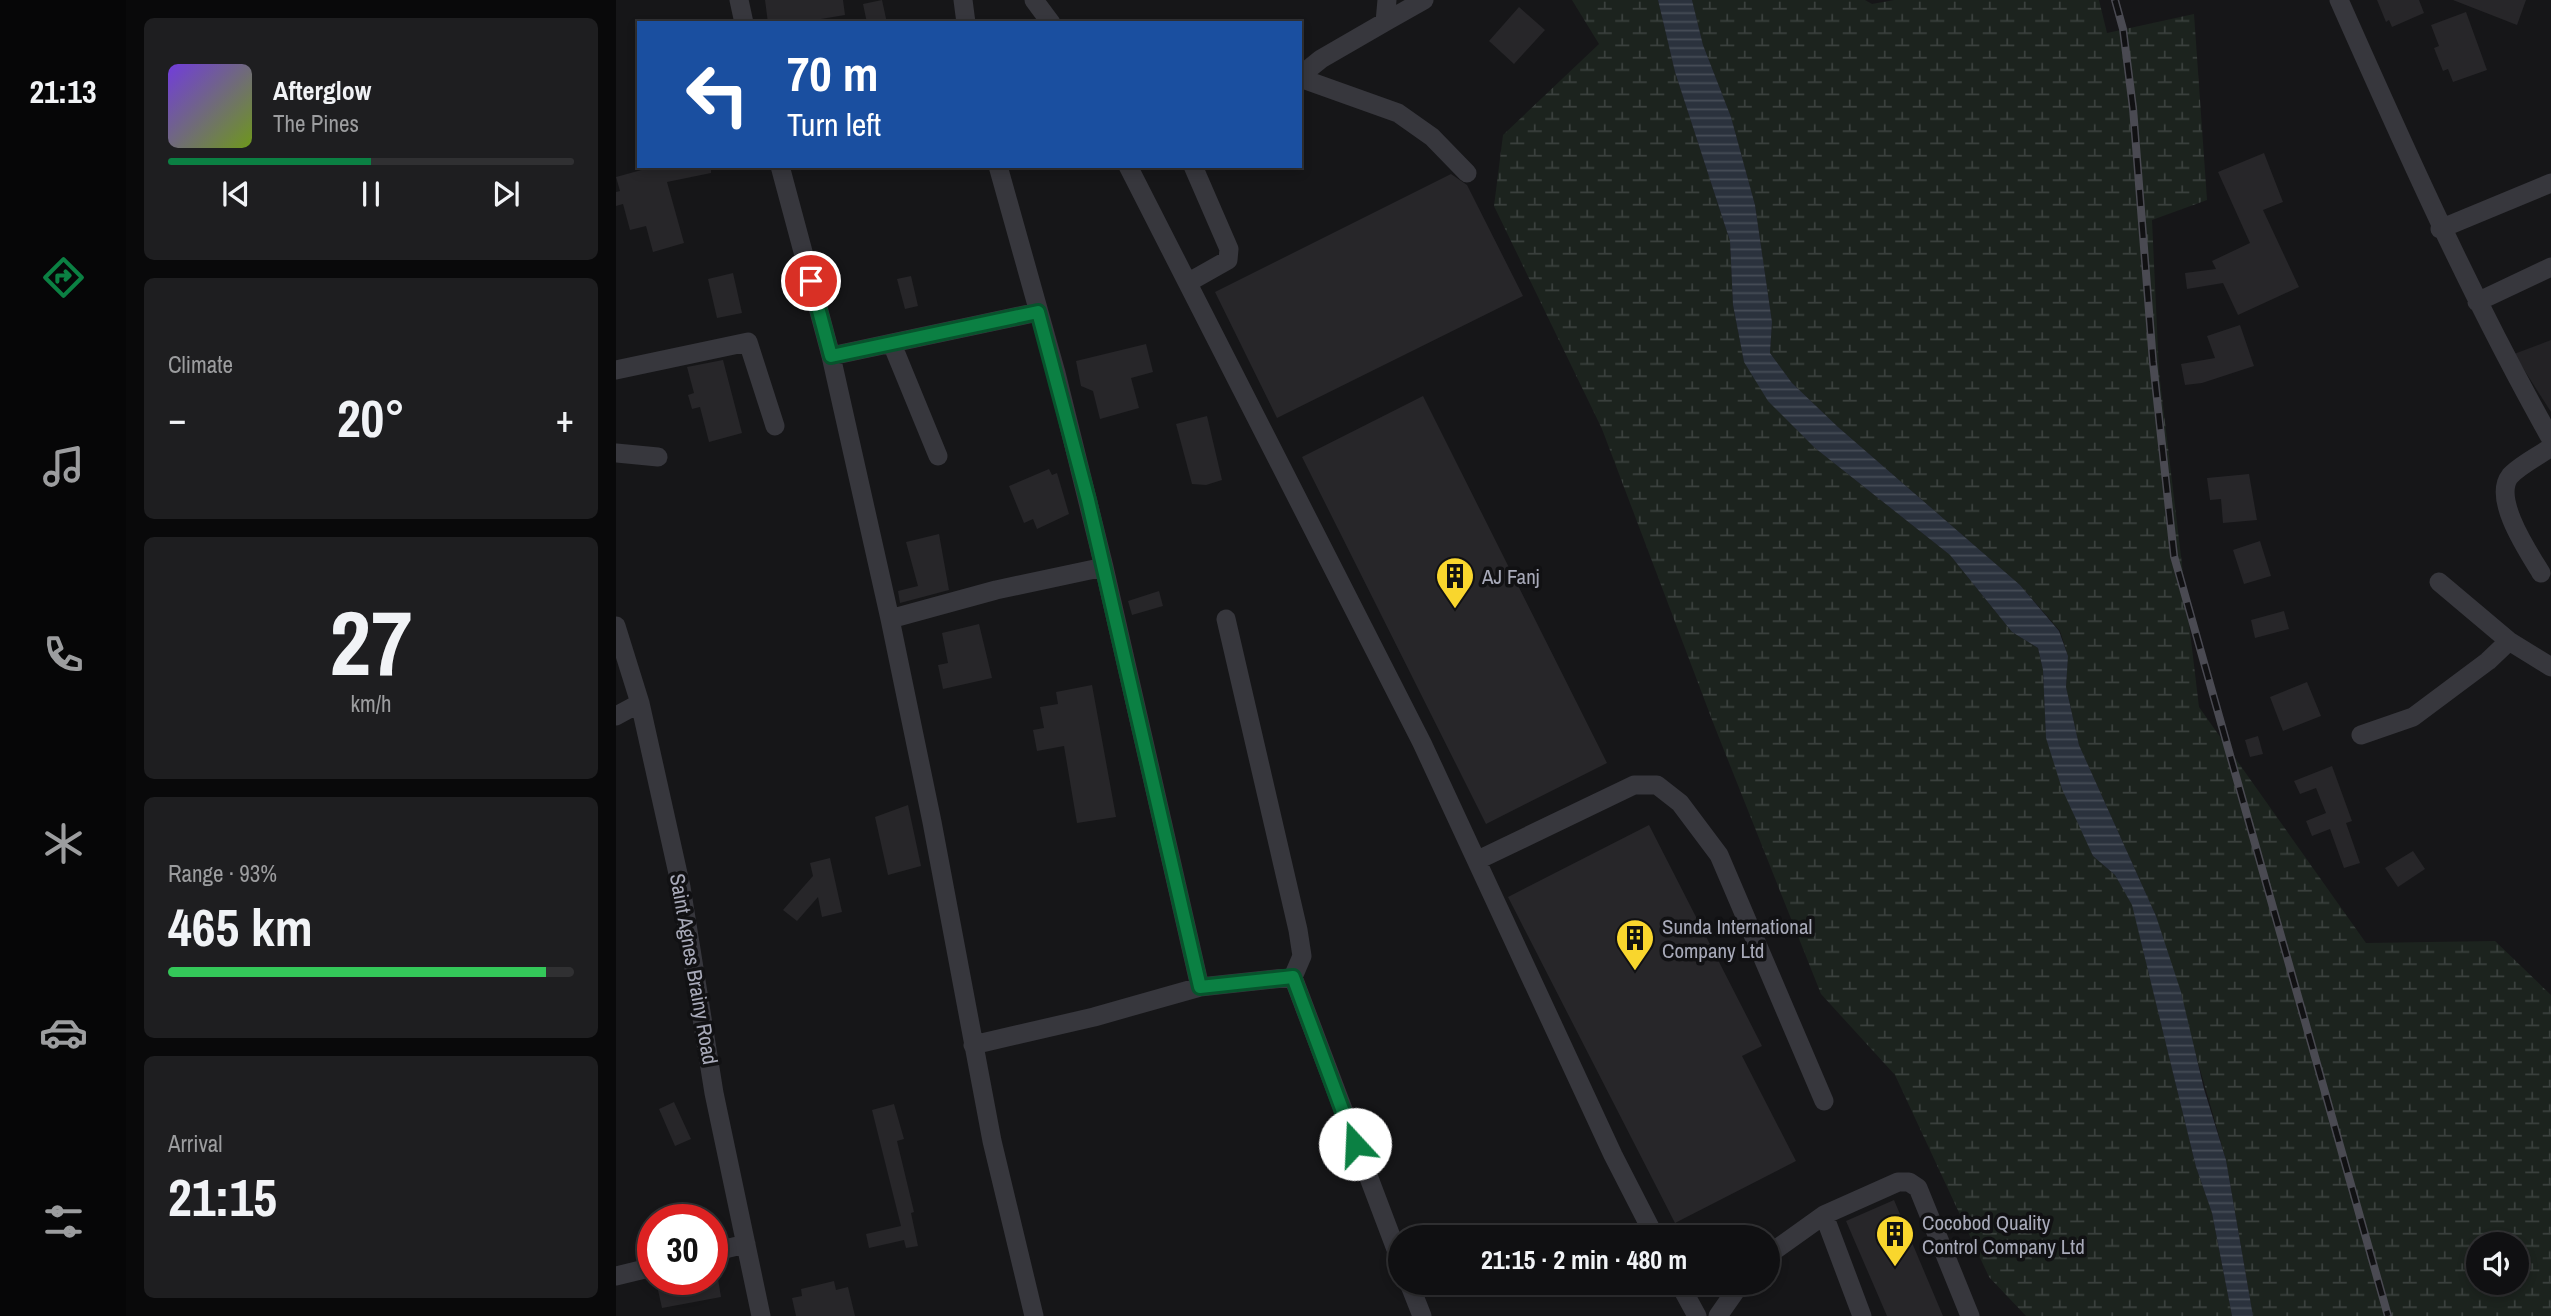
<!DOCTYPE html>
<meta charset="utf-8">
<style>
body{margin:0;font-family:"Archivo Narrow",sans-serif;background:#1e1e20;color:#f1f3f6;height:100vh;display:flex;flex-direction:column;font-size:26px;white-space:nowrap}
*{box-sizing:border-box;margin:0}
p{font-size:23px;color:#9c9d9f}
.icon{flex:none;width:38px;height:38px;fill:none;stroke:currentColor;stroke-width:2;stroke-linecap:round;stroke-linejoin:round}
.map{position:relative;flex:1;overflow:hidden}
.details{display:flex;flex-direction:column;gap:18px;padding:18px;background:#09090a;width:490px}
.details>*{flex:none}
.guide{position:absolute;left:21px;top:21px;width:665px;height:147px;border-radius:0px;box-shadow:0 4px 10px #0003,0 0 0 2px #303032;background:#1a4fa0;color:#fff;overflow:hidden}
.tools{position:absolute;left:1850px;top:1232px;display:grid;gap:14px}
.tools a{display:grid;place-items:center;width:63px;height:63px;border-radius:50%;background:#101012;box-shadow:0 4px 10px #0003,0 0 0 2px #303032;font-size:35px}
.speed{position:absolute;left:21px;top:1204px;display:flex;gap:14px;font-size:35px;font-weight:700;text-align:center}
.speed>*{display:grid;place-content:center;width:91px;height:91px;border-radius:50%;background:#101012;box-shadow:0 4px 10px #0003,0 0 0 2px #303032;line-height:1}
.speed .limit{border:10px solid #d22;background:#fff;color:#111}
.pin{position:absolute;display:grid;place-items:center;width:60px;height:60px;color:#fff;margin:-30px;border:4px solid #fff;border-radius:50%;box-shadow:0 2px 7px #0007}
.me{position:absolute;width:77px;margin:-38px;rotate:340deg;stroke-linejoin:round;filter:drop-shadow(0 0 5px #0008)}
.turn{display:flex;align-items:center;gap:24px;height:147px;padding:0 35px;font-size:32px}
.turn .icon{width:91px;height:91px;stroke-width:2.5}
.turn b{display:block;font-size:49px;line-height:60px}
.big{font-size:52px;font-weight:700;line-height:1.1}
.details .tile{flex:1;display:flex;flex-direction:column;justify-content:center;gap:10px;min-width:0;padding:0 24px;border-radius:10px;background:#1e1e20}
.details .dial{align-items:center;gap:0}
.dial b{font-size:91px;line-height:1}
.song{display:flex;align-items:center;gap:21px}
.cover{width:84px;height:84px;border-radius:10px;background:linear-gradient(135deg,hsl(260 70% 55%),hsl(80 70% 35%))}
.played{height:7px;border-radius:4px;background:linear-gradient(90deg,#0b8043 50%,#303032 50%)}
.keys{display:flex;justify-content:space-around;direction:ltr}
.heat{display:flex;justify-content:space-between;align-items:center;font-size:38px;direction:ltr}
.charge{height:10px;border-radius:5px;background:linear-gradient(90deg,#34c759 93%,#303032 0)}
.trip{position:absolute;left:772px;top:1225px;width:392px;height:70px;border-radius:35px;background:#101012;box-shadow:0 4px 10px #0003,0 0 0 2px #303032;font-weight:700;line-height:70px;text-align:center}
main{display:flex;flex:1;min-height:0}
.tabs{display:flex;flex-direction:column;width:126px;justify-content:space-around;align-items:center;background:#060607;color:#9c9d9f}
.tabs .icon{width:49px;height:49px}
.tabs .active{color:#0b8043}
.tabs b{font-size:32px;color:#f1f3f6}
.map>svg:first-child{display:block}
.built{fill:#232225}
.wetland{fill:url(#wetland-marsh);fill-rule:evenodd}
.water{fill:url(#water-rules)}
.building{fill:#272629}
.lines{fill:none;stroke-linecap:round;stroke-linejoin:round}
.minor{stroke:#37373d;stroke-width:19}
.rail-casing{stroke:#4a4a52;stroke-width:8}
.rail{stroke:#111113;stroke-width:5;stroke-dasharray:16;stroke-linecap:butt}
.route-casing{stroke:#07532c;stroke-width:18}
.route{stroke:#0b8043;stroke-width:12}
.labels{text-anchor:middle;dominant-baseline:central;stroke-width:7;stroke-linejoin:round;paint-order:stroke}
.poi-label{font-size:21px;fill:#a8aab9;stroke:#111113;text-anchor:start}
.street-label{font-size:21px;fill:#a8aab9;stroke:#111113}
</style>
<main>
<nav class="tabs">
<b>21:13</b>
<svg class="icon active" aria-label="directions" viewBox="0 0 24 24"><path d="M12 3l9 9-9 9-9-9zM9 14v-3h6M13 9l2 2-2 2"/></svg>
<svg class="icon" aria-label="music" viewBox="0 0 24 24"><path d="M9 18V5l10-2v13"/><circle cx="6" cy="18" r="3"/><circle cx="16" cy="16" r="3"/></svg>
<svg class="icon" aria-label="phone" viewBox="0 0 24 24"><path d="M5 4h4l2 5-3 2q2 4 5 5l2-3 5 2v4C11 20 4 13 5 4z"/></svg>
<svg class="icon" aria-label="climate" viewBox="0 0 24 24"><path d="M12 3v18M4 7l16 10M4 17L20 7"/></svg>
<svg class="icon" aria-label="car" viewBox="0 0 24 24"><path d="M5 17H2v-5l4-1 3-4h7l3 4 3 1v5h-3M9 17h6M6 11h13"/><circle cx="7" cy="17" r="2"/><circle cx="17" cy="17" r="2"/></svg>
<svg class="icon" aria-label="filters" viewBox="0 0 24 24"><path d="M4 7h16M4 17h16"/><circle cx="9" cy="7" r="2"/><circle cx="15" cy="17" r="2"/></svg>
</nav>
<section class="details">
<div class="tile">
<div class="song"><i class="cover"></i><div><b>Afterglow</b><p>The Pines</p></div></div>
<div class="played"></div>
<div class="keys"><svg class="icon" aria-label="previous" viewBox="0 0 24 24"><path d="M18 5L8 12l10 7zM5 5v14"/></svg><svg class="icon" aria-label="pause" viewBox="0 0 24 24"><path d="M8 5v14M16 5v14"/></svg><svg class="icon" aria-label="next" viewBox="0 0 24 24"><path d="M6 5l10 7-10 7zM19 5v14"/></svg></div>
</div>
<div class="tile"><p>Climate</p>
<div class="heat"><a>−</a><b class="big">20°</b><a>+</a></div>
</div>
<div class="tile dial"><b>27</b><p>km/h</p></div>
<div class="tile"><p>Range · 93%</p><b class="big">465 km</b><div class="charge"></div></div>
<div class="tile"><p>Arrival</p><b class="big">21:15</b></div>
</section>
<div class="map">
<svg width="1935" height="1316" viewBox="0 0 1935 1316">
<defs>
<pattern id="wetland-marsh" width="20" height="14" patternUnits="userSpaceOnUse" patternTransform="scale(1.75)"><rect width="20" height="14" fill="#1c231e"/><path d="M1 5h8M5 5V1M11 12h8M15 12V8" fill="none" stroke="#3a403d"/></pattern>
<pattern id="water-rules" width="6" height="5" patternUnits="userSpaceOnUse" patternTransform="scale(1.75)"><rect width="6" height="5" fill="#2b323d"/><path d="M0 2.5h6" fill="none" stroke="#474d57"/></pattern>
</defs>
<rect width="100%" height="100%" fill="#161618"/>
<path class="built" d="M1935,340v72l-37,-58z"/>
<path class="wetland" d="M956,0h86l17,72 55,169 3,64 11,57 71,86 135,107 62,77 26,16 5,22 3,68 47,118 22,19 17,29 64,263 16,46 20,103h-206l-37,-39 -94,-202 -74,-81 -107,-269 -112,-296 -108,-223 9,-71 96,-91z
M1076,0h173l7,4 22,-4h205l8,33 87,-19 13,186 -55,20 7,152 40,335 167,236 129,-2 56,54v321h-298l-27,-156 -70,-244 -77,-171 -13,-58 2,-31 -8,-25 -40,-46 -182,-158 -46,-44 -22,-30 2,-31 -17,-117 -24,-88 -28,-72zM1862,1244h38v39h-38z"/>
<path class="water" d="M1042,0h34l11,45 28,72 24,88 17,117 -2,31 22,30 46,44 182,158 39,46 9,25 -2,31 13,58 77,171 25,76 23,97 22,71 27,156h-21l-20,-103 -16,-46 -64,-262 -17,-30 -22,-19 -31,-67 -16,-51 -3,-68 -5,-22 -26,-16 -62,-77 -135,-107 -47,-47 -24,-39 -11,-57 -3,-64 -55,-169z"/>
<path class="building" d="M149,0h78l2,15 -48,8h-29z
M266,0l5,23h-20l-4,-19z
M1761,0h42l5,13 -32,14 -3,-7 -3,2z
M1837,0h73l-9,25z
M903,7l26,23 -31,34 -25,-23z
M1850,12l21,58 -34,12 -5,-13 -5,2 -9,-23 5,-2 -8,-21z
M1648,153l19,49 -20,8 36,77 -61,28 -15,-32 -36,6 -2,-16 31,-4 -4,-8 38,-18 -32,-71z
M40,166h55v7l-44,9 17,61 -31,9 -7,-26 -16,4 -7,-26 -7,2v-14l4,-1 -4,-14z
M835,174l16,11 56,111 -246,122 -62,-126z
M117,273l9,40 -25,5 -9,-39z
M295,276l7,30 -13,3 -8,-30z
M1624,325l14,41 -52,17 -17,2 -4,-21 34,-6 -8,-22z
M530,344l7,28 -22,6 8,30 -39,11 -7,-28 -12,-5 -5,-25z
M107,360l19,73 -33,9 -9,-35 -8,2 -4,-14 6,-2 -7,-26z
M807,396l184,367 -121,61 -184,-367z
M591,416l15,64 -16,5 -14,-1 -16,-60z
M433,469l3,6 5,-2 12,41 -32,15 -4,-10 -9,4 -15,-37z
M1633,474l8,46 -34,3 -2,-24 -11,1 -3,-22z
M323,534l10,56 -49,13 -2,-12 20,-5 -12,-44z
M1644,541l11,35 -27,8 -11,-34z
M543,591l4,15 -31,9 -4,-14z
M1668,611l5,18 -34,9 -4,-18z
M363,624l13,54 -49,11 -5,-24 10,-2 -6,-30z
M1691,682l14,34 -38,15 -13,-34z
M476,685l24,132 -39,6 -13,-77 -27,5 -4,-21 11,-2 -4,-21 18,-3 -2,-12z
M1642,736l5,18 -13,3 -5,-17z
M1716,766l20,55 -6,2 14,40 -16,5 -14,-39 -18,7 -6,-15 20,-8 -10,-25 -16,6 -6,-13z
M292,805l13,61 -33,9 -13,-58z
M1033,825l113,221 -20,10 54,105 -121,62 -167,-326z
M1797,851l12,18 -27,18 -13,-19z
M214,858l12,54 -20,5 -4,-20 -21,24 -14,-11 30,-34 -3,-13z
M58,1102l17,37 -16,7 -16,-37z
M278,1104l10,35 -7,2 17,71 -3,1 7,33 -12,2 -2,-8 -35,8 -3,-14 35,-8 -29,-116z
M1278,1200l49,116h-56l-41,-95z
M102,1279l3,18 -59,11 -4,-18z
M218,1281l2,9 12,-3 7,29h-59l-4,-18 10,-2 -1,-7z"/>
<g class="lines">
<path class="minor" d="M123,0l5,23
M347,0l3,23
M418,0l17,23
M1723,0c66,149 132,297 212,439
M769,22l39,-22
M684,76l21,-17 64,-37 2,-22
M684,78l98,35 34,24 35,36
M164,166l51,190 59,263 42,203 60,319 42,175
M382,166l58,207 48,194
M512,166l294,577 191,412 42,82
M1824,229l111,-46
M573,282l39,-22 1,-11 -36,-83
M1861,302l74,-35
M276,344l46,112
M215,356l207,-44
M0,370l132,-28 27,84
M0,453l42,4
M1925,573c-12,-20 -49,-74 -31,-97 10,-11 29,-20 41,-29
M1823,582l70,59 42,26
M274,619l106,-29 108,-23 96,420
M610,619l72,311 4,26 -9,21 107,283
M0,626l24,77 41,184 33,206 47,223
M0,716l24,-13
M1745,735l52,-18 75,-56 21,-20
M862,860l156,-75h23l23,18 39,52 105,246
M357,1045l121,-28 106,-30 93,-10
M1208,1215l38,101
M96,1252l34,-8
M1152,1255l56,-40 74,-33h11l9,6 52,128
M0,1276l37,-9
M793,1283l13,33
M1063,1283l18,33
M1102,1316l23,-33"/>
<defs>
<path id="rail" d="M1499,0l8,29 10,79 20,254 21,194 214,760"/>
</defs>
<use href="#rail" class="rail-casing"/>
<use href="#rail" class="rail"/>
</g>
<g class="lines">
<defs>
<path id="route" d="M195,281l20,75 207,-44 50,188 112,487 93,-10 62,167"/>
</defs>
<use href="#route" class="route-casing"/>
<use href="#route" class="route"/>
</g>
<defs>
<symbol id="building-pin" viewBox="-11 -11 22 30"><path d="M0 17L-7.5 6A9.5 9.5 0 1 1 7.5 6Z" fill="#f9d62d" stroke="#111113"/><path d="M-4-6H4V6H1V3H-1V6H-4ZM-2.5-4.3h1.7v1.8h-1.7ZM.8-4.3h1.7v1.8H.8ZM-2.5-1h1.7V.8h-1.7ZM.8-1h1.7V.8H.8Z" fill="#111"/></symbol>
</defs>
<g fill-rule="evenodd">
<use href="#building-pin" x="817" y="554" width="44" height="60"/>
<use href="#building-pin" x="997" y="916" width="44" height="60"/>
<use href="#building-pin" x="1257" y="1212" width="44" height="60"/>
</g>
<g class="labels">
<g class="poi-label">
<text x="866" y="576">AJ Fanj</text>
<text x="1046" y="926">Sunda International<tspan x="1046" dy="24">Company Ltd</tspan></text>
<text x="1306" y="1222">Cocobod Quality<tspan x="1306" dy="24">Control Company Ltd</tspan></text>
</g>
<g class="street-label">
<text transform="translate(78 969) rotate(80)">Saint Agnes Brainy Road</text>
</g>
</g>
</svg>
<div class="tools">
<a><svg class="icon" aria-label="sound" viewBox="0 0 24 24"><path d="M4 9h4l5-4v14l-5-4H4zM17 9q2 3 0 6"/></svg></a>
</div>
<div class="speed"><div class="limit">30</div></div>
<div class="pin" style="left:195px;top:281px;background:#d93025"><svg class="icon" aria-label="arrive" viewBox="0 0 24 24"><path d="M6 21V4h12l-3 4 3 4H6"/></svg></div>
<svg class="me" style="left:739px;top:1144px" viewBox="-20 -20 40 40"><circle r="19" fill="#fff"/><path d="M0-13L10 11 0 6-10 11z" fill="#0b8043"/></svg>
<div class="trip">21:15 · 2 min · 480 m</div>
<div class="guide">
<div class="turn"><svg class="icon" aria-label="left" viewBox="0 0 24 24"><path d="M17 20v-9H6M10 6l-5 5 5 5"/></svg><div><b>70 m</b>Turn left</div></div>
</div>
</div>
</main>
